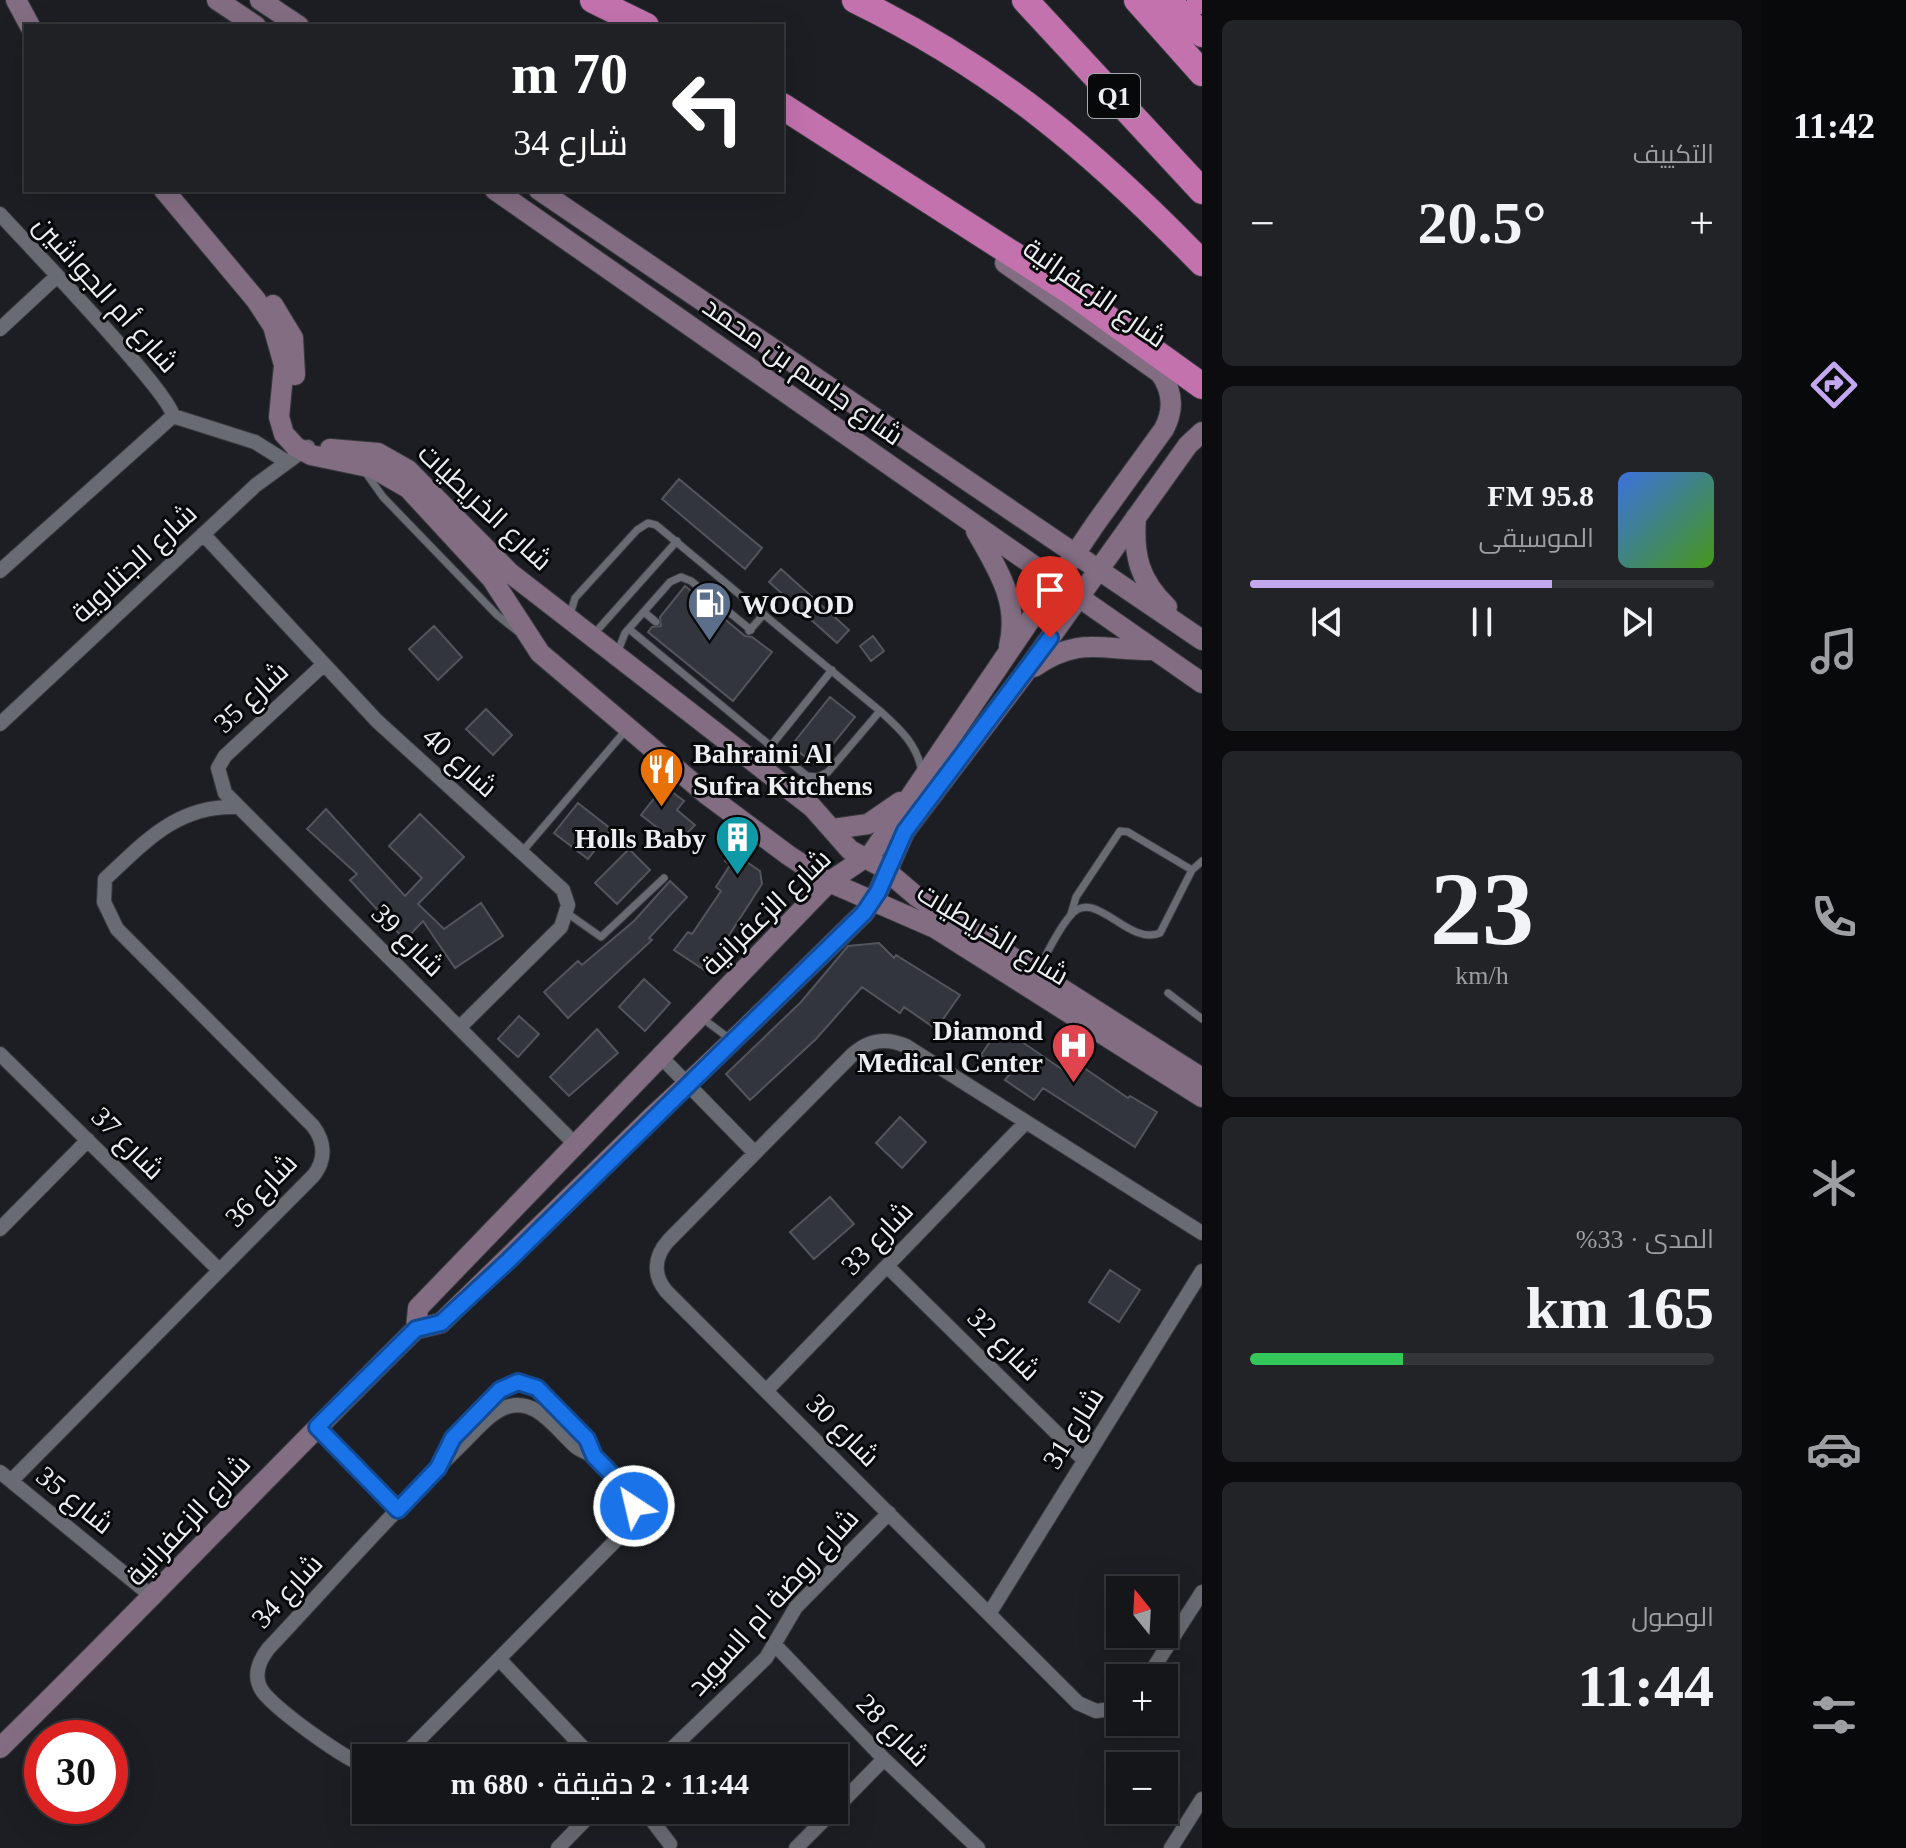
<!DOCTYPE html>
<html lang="ar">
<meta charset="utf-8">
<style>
body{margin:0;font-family:"Times New Roman",Cairo,serif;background:#222327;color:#f1f3f6;direction:rtl;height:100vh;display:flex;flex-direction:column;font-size:30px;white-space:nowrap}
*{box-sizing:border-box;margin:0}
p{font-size:26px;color:#9d9fa2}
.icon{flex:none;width:44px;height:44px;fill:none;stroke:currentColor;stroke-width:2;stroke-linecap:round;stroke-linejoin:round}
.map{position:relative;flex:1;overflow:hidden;direction:ltr}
.sheet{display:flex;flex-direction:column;gap:20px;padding:20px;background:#0c0c0e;width:560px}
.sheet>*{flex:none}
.banner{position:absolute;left:24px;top:24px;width:760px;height:168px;border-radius:0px;box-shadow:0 8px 32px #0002,0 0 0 2px #343539;direction:rtl;background:#202124;color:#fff;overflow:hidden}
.needle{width:52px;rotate:342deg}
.fabs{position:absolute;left:1106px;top:1576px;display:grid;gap:16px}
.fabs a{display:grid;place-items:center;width:72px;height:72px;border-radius:0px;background:#15161a;box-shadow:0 8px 32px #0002,0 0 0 2px #343539;font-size:40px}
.speed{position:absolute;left:24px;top:1720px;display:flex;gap:16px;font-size:40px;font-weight:700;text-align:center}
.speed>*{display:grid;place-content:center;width:104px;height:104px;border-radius:50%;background:#15161a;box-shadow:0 8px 32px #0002,0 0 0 2px #343539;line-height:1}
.speed .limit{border:12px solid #d22;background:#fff;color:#111}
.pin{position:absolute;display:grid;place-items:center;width:68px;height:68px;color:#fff;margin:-82px -34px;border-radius:50% 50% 50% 0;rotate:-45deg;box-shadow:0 0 8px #0007}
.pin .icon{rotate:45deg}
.me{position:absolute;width:88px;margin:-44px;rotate:325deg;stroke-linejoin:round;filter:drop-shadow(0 0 6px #0008)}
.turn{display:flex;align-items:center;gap:28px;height:168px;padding:0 24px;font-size:36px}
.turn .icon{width:104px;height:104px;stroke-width:2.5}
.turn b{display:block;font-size:56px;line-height:68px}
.big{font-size:60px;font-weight:600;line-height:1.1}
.sheet .widget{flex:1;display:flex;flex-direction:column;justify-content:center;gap:12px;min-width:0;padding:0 28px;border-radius:12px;background:#222327}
.sheet .dial{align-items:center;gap:0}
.dial b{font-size:104px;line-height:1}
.song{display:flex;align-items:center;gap:24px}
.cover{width:96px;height:96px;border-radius:12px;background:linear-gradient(135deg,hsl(220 70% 55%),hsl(100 70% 35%))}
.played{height:8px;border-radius:4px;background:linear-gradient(90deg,#c4a7f1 65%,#343539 65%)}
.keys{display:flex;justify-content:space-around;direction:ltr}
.heat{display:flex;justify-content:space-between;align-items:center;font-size:44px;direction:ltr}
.charge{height:12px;border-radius:6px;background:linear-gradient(90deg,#34c759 33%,#343539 0)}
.trip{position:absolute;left:352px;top:1744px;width:496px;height:80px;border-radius:0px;background:#15161a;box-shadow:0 8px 32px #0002,0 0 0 2px #343539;font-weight:600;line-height:80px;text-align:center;direction:rtl}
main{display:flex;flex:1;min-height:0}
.menu{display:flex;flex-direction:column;width:144px;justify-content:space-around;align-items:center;background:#08090a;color:#9d9fa2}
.menu .icon{width:56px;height:56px}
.menu .selected{color:#c4a7f1}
.menu b{font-size:36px;color:#f1f3f6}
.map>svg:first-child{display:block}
.building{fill:#32353b;stroke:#52555b;stroke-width:2}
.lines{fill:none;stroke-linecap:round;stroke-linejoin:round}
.lane-casing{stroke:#393b3f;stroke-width:9}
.street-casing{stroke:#393b3f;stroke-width:16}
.secondary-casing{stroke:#393b3f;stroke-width:22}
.highway-casing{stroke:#393b3f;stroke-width:28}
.lane{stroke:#686b71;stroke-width:7}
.street{stroke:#686b71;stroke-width:14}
.secondary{stroke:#836d83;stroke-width:20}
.highway{stroke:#c372ae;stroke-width:26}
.route-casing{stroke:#114b97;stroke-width:20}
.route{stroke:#1a73e8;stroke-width:14}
.labels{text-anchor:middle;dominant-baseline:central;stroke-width:6;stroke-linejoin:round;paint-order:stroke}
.shield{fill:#07080a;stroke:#a7a9ac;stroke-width:2}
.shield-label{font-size:26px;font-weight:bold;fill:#eceef1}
.street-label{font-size:28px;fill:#eceef1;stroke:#07080a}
.poi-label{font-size:28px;font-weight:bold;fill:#eceef1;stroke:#07080a;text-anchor:start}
</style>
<main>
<nav class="menu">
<b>11:42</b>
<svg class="icon selected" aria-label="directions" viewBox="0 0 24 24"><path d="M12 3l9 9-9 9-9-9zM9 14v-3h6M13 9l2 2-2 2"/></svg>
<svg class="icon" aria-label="music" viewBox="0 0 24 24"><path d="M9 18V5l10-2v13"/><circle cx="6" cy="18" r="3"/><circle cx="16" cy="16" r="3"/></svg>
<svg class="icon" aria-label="phone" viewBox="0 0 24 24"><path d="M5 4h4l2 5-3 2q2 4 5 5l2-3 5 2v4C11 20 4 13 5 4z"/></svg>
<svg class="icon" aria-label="climate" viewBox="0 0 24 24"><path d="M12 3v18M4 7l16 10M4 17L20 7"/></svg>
<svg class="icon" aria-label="car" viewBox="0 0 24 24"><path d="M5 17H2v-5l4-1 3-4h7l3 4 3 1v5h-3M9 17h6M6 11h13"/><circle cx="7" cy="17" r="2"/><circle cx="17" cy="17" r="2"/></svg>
<svg class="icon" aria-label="filters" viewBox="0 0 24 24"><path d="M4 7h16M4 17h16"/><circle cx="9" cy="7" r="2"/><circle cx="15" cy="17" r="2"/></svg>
</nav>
<section class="sheet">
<div class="widget"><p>التكييف</p>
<div class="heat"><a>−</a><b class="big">20.5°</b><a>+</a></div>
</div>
<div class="widget">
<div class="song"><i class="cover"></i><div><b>95.8 FM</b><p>الموسيقى</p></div></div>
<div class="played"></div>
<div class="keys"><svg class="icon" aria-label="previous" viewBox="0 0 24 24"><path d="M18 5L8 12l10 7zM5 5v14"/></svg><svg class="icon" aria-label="pause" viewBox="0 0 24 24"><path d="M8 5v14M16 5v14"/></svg><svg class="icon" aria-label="next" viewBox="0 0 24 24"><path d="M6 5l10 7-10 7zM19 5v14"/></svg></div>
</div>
<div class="widget dial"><b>23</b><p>km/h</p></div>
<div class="widget"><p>المدى · 33%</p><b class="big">165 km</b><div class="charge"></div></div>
<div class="widget"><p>الوصول</p><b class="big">11:44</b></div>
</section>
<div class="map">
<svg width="1202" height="1848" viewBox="0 0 1202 1848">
<rect width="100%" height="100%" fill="#1c1e23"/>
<path class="building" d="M679,479l83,69 -17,21 -83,-70z
M781,569l68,61 -12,13 -68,-61z
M685,586l60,50 7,1 20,15 -39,49 -85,-69 4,-5 9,-1 -1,-9z
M434,626l28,31 -24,23 -29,-31z
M873,636l11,15 -13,10 -11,-15z
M830,697l25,20 -39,48 -25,-19z
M486,709l26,26 -19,20 -27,-26z
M664,786l20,15 -7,9 18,15 -18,18 -36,-28z
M578,803l33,26 -23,30 -34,-26z
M326,809l79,87 17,-18 -33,-32 31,-32 44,43 -46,47 26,25 37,-26 22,33 -48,32 -32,-47 -18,19 -55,-60 7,-6 -50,-45z
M735,845l13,9 -4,6 16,11 2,13 -56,87 -32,-21 14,-18 4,2 29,-43 -5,-4 14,-22 -5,-4z
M629,849l21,21 -33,34 -22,-21z
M670,881l17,16 -38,41 3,2 -84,78 -24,-26 34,-31 4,4 52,-44z
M879,943l15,15 2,-3 64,40 -24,34 -32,-22 -4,6 -38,-26 -46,52 -66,61 -24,-26 75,-72 47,-56z
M644,979l26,24 -25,28 -26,-24z
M519,1016l20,18 -21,23 -20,-18z
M1000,1027l66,45 8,-11 54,37 2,-2 27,16 -22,35 -92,-59 -9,12 -29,-20 5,-6 -29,-19z
M597,1029l21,24 -49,43 -19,-19z
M900,1117l26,25 -24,26 -26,-25z
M830,1197l24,27 -40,35 -24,-27z
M1110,1270l30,20 -21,32 -30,-20z"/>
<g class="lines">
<defs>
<path id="lane" d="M363,469l20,28 114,118 20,16
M644,612l12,10
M570,615l5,-17 62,-68 11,-7 8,2 224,186c20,18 38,34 42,62
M629,629l178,147 11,1 10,-5 52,-61
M749,631l15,-17
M593,635l84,-94
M618,651l7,-18 45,-51 11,-5 10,4 60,49
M770,747l62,-77
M522,852l104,-122
M567,913l34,24 63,-59
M1071,914l5,-17 44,-66 8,1 64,38
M1038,970c10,-18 19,-39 32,-54 24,-31 58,31 90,17l32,-63 10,-9
M1168,993l34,26
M702,1018l28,21"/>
<path id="street" d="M0,214c26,29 170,178 173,202l-173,155
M0,329l56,-52
M173,416l82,26 32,20
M203,534l174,187 186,169 5,15 -7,22 -101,100
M322,666l-97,90 -7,12 7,25 349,350
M0,724l256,-239 52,-38
M0,1054l219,216
M660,1056l94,96
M0,1229l88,-89
M887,1266l197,194
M766,1391l260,-269
M317,1427l81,83
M440,1460c10,-22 54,-74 78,-78 21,1 71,53 76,74
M0,1472l154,126
M11,1481l303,-306c12,-16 11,-33 -1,-49l-196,-197 -13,-27 1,-23c40,-37 72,-74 131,-72
M989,1614l213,-343
M775,1645l109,114 94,89
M499,1659l94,99
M1147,1678l55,-86
M1120,1708l-24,3 -18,-8 -412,-412c-13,-16 -12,-34 2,-50l185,-187c16,-14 33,-17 53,-8l296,187
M662,1758l104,-100 30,-51 93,-94
M366,1766c-19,-5 -96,-60 -105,-77 -8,-14 -2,-28 7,-40 63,-67 124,-137 190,-201 14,-13 29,-33 46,-40 30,-13 51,20 71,38 6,5 14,7 21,12 21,15 47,43 32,70l-227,230
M644,1810l26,34
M834,1810l50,-51
M558,1848l37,-38
M796,1848l38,-38
M1171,1848l31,-49"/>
<path id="secondary" d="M16,0l14,26
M217,0l39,26
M260,0l39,26
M164,190l92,110 17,26 11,39 -5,52 5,17 12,13 15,8 62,13 35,20 84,91 48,74 166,141 82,61 41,27 106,46 267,169
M495,190l707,493
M539,190l663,450
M1005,263l155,110c13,18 14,37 4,56l-68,94 -224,330 -43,29 -411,426 -2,21 25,-6 213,-208c71,-65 140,-134 210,-202l14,-21 27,-61 119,-157 164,-229 14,-13
M273,305l20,33 2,37
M330,449l48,4 30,17 102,103 302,234 38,43 32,17 34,29 286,182
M1136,517c-3,38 3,63 31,90
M976,531c21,37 44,71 33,115
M1034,667c46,-32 69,-16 120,-17
M833,829l35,-5 32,-22
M0,1748c141,-138 276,-281 416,-419"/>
<path id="highway" d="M593,0l53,26
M855,0c143,70 237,150 347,263
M1025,0l177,191
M1137,0l65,73
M1167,0l35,34
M1200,0l2,1
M782,106l288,185 132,95"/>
</defs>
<use href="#lane" class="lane-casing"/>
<use href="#street" class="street-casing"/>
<use href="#secondary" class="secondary-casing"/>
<use href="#highway" class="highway-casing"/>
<use href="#lane" class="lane"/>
<use href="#street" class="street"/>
<use href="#secondary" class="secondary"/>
<use href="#highway" class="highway"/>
</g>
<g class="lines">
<defs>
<path id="route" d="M634,1506l-7,-16 -33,-34 -7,-17 -50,-51 -19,-6 -18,8 -47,48 -15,30 -40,42 -81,-83 99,-98 25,-6 66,-61 357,-349 14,-21 27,-61 145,-193"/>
</defs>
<use href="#route" class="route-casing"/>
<use href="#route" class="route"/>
</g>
<defs>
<symbol id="fuel-pin" viewBox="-11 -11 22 30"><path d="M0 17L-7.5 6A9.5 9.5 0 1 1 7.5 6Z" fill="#5c6f8a" stroke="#07080a"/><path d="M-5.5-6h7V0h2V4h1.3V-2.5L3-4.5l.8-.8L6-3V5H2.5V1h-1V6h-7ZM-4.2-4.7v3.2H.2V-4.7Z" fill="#fff"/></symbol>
<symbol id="restaurant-pin" viewBox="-11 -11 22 30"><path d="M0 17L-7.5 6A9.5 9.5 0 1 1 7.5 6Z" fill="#e8710a" stroke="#07080a"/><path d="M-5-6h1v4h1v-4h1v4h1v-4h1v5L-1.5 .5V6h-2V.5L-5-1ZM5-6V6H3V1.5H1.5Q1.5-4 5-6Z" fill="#fff"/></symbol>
<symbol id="building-pin" viewBox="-11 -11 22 30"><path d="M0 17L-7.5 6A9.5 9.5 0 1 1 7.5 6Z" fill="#0f9aa8" stroke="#07080a"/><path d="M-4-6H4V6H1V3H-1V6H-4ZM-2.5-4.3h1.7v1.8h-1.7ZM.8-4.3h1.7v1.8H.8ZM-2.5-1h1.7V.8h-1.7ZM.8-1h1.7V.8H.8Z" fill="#fff"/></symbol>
<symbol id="hospital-pin" viewBox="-11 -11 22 30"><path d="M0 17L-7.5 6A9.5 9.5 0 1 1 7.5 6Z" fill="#e0444e" stroke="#07080a"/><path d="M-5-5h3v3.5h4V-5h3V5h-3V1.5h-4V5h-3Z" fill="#fff"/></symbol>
</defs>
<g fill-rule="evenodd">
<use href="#fuel-pin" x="684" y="578" width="51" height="69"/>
<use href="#restaurant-pin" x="636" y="744" width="51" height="69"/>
<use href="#building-pin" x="712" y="812" width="51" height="69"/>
<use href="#hospital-pin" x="1048" y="1020" width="51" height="69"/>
</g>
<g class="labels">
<rect class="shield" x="1088" y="74" width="52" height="44" rx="6"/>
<g class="shield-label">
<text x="1114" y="96">Q1</text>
</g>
<g class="street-label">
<text transform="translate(1095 293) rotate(35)">شارع الزعفرانية</text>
<text transform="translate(106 294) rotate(48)">شارع أم الجواشين</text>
<text transform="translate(803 371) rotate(35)">شارع جاسم بن محمد</text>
<text transform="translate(485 507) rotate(43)">شارع الخريطيات</text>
<text transform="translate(134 563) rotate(-43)">شارع الجتلاوية</text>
<text transform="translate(251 697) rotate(-43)">شارع 35</text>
<text transform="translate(460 762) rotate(42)">شارع 40</text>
<text transform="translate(766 912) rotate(-44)">شارع الزعفرانية</text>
<text transform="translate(993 934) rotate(31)">شارع الخريطيات</text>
<text transform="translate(408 940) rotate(45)">شارع 39</text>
<text transform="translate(128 1143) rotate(45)">شارع 37</text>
<text transform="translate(261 1190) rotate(-46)">شارع 36</text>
<text transform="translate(877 1238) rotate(-46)">شارع 33</text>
<text transform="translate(1004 1344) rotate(45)">شارع 32</text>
<text transform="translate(1073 1428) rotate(-58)">شارع 31</text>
<text transform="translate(843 1430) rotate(45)">شارع 30</text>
<text transform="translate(75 1500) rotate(39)">شارع 35</text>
<text transform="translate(188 1520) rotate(-47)">شارع الزعفرانية</text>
<text transform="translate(287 1591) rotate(-47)">شارع 34</text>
<text transform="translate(773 1602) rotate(-48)">شارع روضة ام السويد</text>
<text transform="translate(893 1730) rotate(45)">شارع 28</text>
</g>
<g class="poi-label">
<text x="741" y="604">WOQOD</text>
<text x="693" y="753">Bahraini Al<tspan x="693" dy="32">Sufra Kitchens</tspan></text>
<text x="706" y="838" text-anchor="end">Holls Baby</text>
<text x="1043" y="1030" text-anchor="end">Diamond<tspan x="1043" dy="32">Medical Center</tspan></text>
</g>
</g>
</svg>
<div class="fabs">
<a><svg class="needle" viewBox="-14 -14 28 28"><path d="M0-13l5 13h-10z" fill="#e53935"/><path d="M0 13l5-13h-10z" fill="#9d9fa2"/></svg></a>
<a>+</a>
<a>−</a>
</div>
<div class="speed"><div class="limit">30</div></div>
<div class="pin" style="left:1050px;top:638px;background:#d93025"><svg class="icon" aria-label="arrive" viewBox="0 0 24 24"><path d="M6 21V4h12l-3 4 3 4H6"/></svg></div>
<svg class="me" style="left:634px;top:1506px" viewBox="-20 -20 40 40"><circle r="17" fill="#1a73e8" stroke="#fff" stroke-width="3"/><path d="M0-11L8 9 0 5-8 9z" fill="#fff"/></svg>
<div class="trip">11:44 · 2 دقيقة · 680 m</div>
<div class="banner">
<div class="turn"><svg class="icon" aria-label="left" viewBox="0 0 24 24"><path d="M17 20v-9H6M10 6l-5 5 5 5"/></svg><div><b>70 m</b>شارع 34</div></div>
</div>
</div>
</main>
